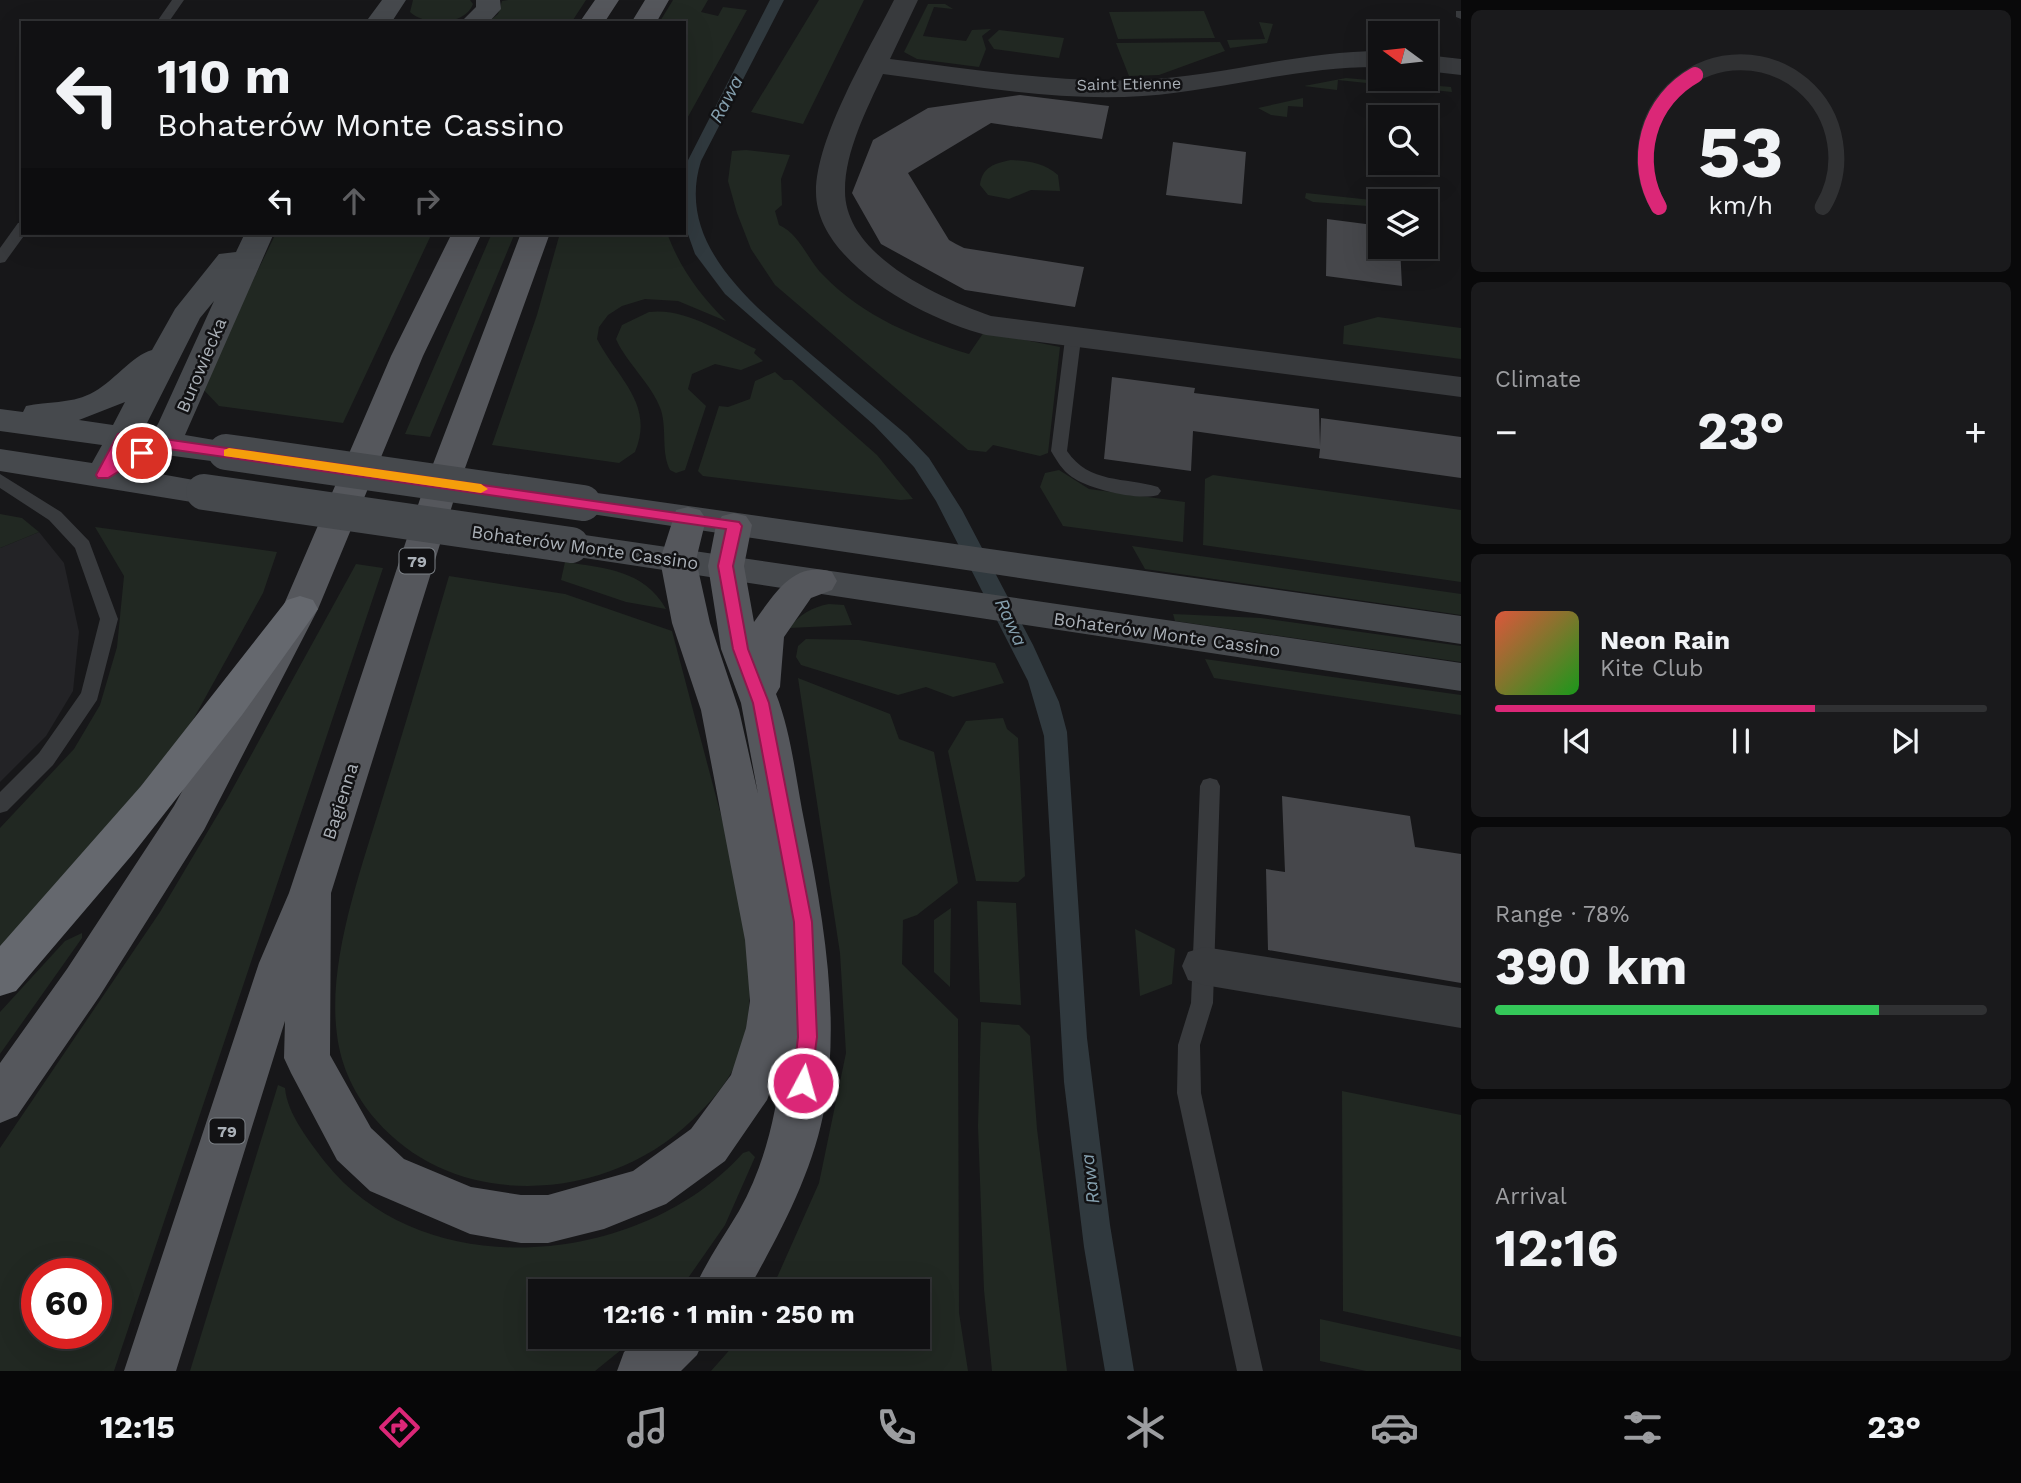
<!DOCTYPE html>
<meta charset="utf-8">
<style>
body{margin:0;font-family:"Work Sans",sans-serif;background:#1a1a1c;color:#f1f3f6;height:100vh;display:flex;flex-direction:column;font-size:26px;white-space:nowrap}
*{box-sizing:border-box;margin:0}
p{font-size:23px;color:#9c9da0}
.icon{flex:none;width:38px;height:38px;fill:none;stroke:currentColor;stroke-width:2;stroke-linecap:round;stroke-linejoin:round}
.map{position:relative;flex:1;overflow:hidden}
.details{display:flex;flex-direction:column;gap:10px;padding:10px;background:#09090a;width:560px}
.details>*{flex:none}
.top-card{position:absolute;left:21px;top:21px;width:665px;height:214px;border-radius:0px;box-shadow:0 7px 28px #0002,0 0 0 2px #303133;background:#111113;color:#f1f3f6;overflow:hidden}
.needle{width:46px;rotate:285deg}
.buttons{position:absolute;left:1368px;top:21px;display:grid;gap:14px}
.buttons a{display:grid;place-items:center;width:70px;height:70px;border-radius:0px;background:#111113;box-shadow:0 7px 28px #0002,0 0 0 2px #303133;font-size:35px}
.speed{position:absolute;left:21px;top:1258px;display:flex;gap:14px;font-size:35px;font-weight:700;text-align:center}
.speed>*{display:grid;place-content:center;width:91px;height:91px;border-radius:50%;background:#111113;box-shadow:0 7px 28px #0002,0 0 0 2px #303133;line-height:1}
.speed .limit{border:10px solid #d22;background:#fff;color:#111}
.pin{position:absolute;display:grid;place-items:center;width:60px;height:60px;color:#fff;margin:-30px;border:4px solid #fff;border-radius:50%;box-shadow:0 2px 7px #0007}
.me{position:absolute;width:77px;margin:-38px;rotate:6deg;stroke-linejoin:round;filter:drop-shadow(0 0 5px #0008)}
.turn{display:flex;align-items:center;gap:24px;height:147px;padding:0 21px;font-size:32px}
.turn .icon{width:91px;height:91px;stroke-width:2.5}
.turn b{display:block;font-size:49px;line-height:60px}
.lanes{display:flex;align-items:center;height:66px;padding:0 21px;background:#0003;justify-content:center;gap:35px;direction:ltr}
.lanes .off{opacity:.35}
.big{font-size:52px;font-weight:700;line-height:1.1}
.details .widget{flex:1;display:flex;flex-direction:column;justify-content:center;gap:10px;min-width:0;padding:0 24px;border-radius:10px;background:#1a1a1c}
.details .dial{align-items:center;gap:0}
.dial svg{height:182px;overflow:visible;fill:none;stroke:#303133;stroke-width:7;stroke-linecap:round;text-anchor:middle}
.dial text{fill:#f1f3f6;stroke:none}
.song{display:flex;align-items:center;gap:21px}
.cover{width:84px;height:84px;border-radius:10px;background:linear-gradient(135deg,hsl(10 70% 55%),hsl(120 70% 35%))}
.played{height:7px;border-radius:4px;background:linear-gradient(90deg,#db2777 65%,#303133 65%)}
.keys{display:flex;justify-content:space-around;direction:ltr}
.heat{display:flex;justify-content:space-between;align-items:center;font-size:38px;direction:ltr}
.charge{height:10px;border-radius:5px;background:linear-gradient(90deg,#34c759 78%,#303133 0)}
.trip{position:absolute;left:528px;top:1279px;width:402px;height:70px;border-radius:0px;background:#111113;box-shadow:0 7px 28px #0002,0 0 0 2px #303133;font-weight:700;line-height:70px;text-align:center}
.menu{display:flex;height:112px;justify-content:space-around;align-items:center;background:#070708;color:#9c9da0}
.menu .icon{width:49px;height:49px}
.menu .current{color:#db2777}
.menu b{font-size:32px;color:#f1f3f6}
main{display:flex;flex:1;min-height:0}
.map>svg:first-child{display:block}
.built{fill:#232326}
.green{fill:#212822;fill-rule:evenodd}
.water{fill:#30393e}
.building{fill:#46474b}
.lines{fill:none;stroke-linecap:round;stroke-linejoin:round}
.lane{fill:#383a3d;fill-rule:evenodd}
.street{fill:#383a3d;fill-rule:evenodd}
.secondary{fill:#46494d;fill-rule:evenodd}
.primary{fill:#55575c;fill-rule:evenodd}
.highway{fill:#65686e;fill-rule:evenodd}
.secondary-bridge{stroke:#46494d;stroke-width:36}
.route{fill:#db2777;stroke:#8e194d;stroke-width:2}
.slow{fill:#f59e0b}
.labels{text-anchor:middle;dominant-baseline:central;stroke-width:5;stroke-linejoin:round;paint-order:stroke}
.far-street-label{font-size:16px;fill:#aab0b7;stroke:#121214}
.shield{fill:#121214;stroke:#7c8186;stroke-width:2}
.shield-label{font-size:16px;font-weight:bold;fill:#aab0b7}
.street-label{font-size:18px;fill:#aab0b7;stroke:#121214}
.water-label{font-size:19px;font-style:italic;fill:#85a0af;stroke:#121214}
</style>
<main>
<div class="map">
<svg width="1461" height="1371" viewBox="0 0 1461 1371">
<rect width="100%" height="100%" fill="#171719"/>
<path class="built" d="M39,532l25,31 15,69 -6,59 -27,45 -46,46v-234z"/>
<path class="green" d="M413,0h57l3,4c-8,22 -48,22 -63,8z
M508,0h78l-15,23h-84l11,-9 4,-13z
M673,0h35l-7,12 17,4 5,-9 24,3 -63,114v-101h-25z
M819,0h45l-61,124 -52,-12z
M928,4h17l8,5 -19,-2 -11,29 43,5 6,-11 19,-1 -9,7 4,13 -7,18 -62,-8 -13,-7z
M1204,11l11,27 -97,1 -9,-27z
M1259,22l14,2 -6,19 -37,5 -3,-8 38,-1z
M999,30l65,8 -5,20 -65,-9 -6,-9z
M1220,42l5,9 -66,24 -30,1 -13,-33z
M1346,78l105,9 1,5 -114,-12 -1,10 -33,-4z
M1303,98v9l-15,-1 -1,11 -16,-2 -13,-7z
M746,150l44,5 -9,24 1,26 -7,6 4,14c21,9 29,36 45,51 40,41 92,62 145,78l15,-22 76,15 -12,106 -8,3 -47,-11 -7,7 -18,-2 -193,-165 -24,-36 -14,-36 -9,-32 4,-30z
M1011,160c18,1 33,3 47,15l2,16 -29,-1 -22,9 -21,-4 -8,-10c2,-18 15,-22 31,-25z
M1306,193l75,8v6l-68,-5 -8,-4z
M276,233h156l-89,190 -124,-17 -18,-19z
M492,233h23l-85,204 -25,-3z
M560,233h107c13,35 32,61 59,88l-48,-20 -33,-2 -23,7 -14,9 -9,12 -2,12c20,39 58,65 38,113l-16,11 -127,-18 45,-130z
M649,312c36,-5 75,22 107,37l-2,4 9,8 -22,9 -26,-6 -23,10 -4,15 18,17 -21,64 -9,3 -6,-3c-9,-18 -3,-40 -9,-60 -9,-26 -34,-46 -45,-71l6,-14z
M1378,317l83,11v31l-118,-15 1,-18z
M775,372l9,8h8l85,75 36,44 -12,1 -198,-24 -5,-5 21,-65 9,1 22,-8 5,-18z
M1059,470l30,19 96,13 -2,40 -120,-16 -23,-39 5,-14z
M1213,475l248,35v72l-258,-37 2,-66z
M0,514l22,4 17,14 -39,16z
M95,527l182,25 -14,41 -79,143 -184,215v-123l74,-79 26,-44 17,-58 7,-71z
M1132,546l329,48v21l-316,-46z
M565,562c40,6 79,8 101,47l-40,-7 -65,-22z
M356,564l27,4 -269,803h-114v-223l160,-236 67,-113zM37,1274h59v60h-59z
M449,576l116,18 107,37 63,237c12,63 26,133 1,195 -8,18 -21,34 -35,48 -82,90 -241,106 -325,9 -21,-24 -35,-53 -39,-85 -10,-74 24,-165 45,-235 23,-74 45,-149 67,-224z
M829,604l15,1 8,20 -63,3c10,-13 23,-21 40,-24z
M1173,614l88,4 200,28v16l-286,-41z
M806,639l53,1 136,23 9,20 -51,14 -27,-10 -28,8 -97,-30 -5,-8 2,-11z
M1205,659l256,36v20l-247,-37z
M798,678l92,36 9,25 35,13 24,131 -41,32 -14,5 -1,44 56,55 1,294 9,58h-257l30,-34h178v-45l-148,-1 48,-108 27,-130 -6,-100z
M1003,718l4,11 11,9 7,138 -7,6 -42,-1 -28,-130 18,-30z
M977,901l39,2 5,102 -41,-3z
M951,908l-1,79 -16,-15v-52z
M1135,929l40,20 -3,35 -32,12z
M82,933v5l-82,116v-42l65,-71z
M981,1022l38,3 11,11 7,93 30,242h-75l-8,-81 -6,-164z
M278,1085l7,3c2,26 25,54 40,74 100,126 317,104 418,-9l6,-2 6,6 -30,68 -46,66 -138,1v45h96l-42,34h-405z
M1342,1091l119,24v222l-118,-26z
M1320,1319l141,31v21h-95l-46,-10z"/>
<path class="water" d="M770,0h14l-83,161c-27,85 56,147 112,195 31,26 63,53 94,79l22,23 33,52 71,135 26,57 8,30 20,306 23,187 24,146h-29l-21,-124 -20,-165 -20,-346 -16,-55 -92,-180 -22,-34 -40,-42 -149,-131 -30,-40 -11,-31v-55z"/>
<path class="building" d="M1020,95l89,11 -7,33 -111,-16 -83,50 41,67 7,4 8,4 120,19 -9,40 -110,-17 -84,-46 -29,-51 21,-53 55,-32z
M1173,142l73,10 -4,52 -76,-9z
M1327,219l54,7v21h19l2,39 -76,-10z
M1112,377l83,11 -1,5 125,16 1,37 1,-28 140,19v41l-142,-20 1,-9 -127,-18 -2,40 -87,-12z
M1282,796l128,20 5,31 46,7v129l-193,-33 -2,-81 19,3z"/>
<g class="lines">
<path class="lane" d="M172,0h12l-16,23h-12z
M1456,11h5v8l-5,-2z
M23,222v11h3l-21,29 -5,1v-15l18,-25z
M1073,334l8,5 -14,112c22,33 58,26 91,36l3,4 -3,4c-20,6 -69,-6 -86,-18 -10,-7 -15,-16 -21,-26l14,-112z
M0,474l61,38 28,29 29,78 -21,81 -44,65 -46,46 -7,2v-21l39,-39 42,-60 19,-74 -25,-71 -26,-28 -49,-32z
M1210,778l7,2 3,6 -7,217 -13,42 1,48 62,278h-26l-60,-278 1,-48 13,-42 9,-217 3,-6z"/>
<path class="street" d="M894,0h24l-28,59c82,10 165,24 249,21 81,-3 160,-29 242,-29v16c-81,-1 -158,23 -238,29 -86,6 -175,-11 -260,-22 -16,35 -38,77 -38,116 -1,66 95,108 146,126l470,61v20l-475,-62c-59,-15 -170,-72 -170,-143 0,-55 53,-142 78,-192z
M1426,55l35,4v16l-35,-4z
M1204,947l257,41v40l-257,-43 -16,-5 -6,-14 6,-14z"/>
<path class="secondary" d="M382,0h24l-15,23h-26z
M476,0h24l1,9 -13,14h-28l16,-16z
M245,233h29l-89,202 53,9 5,8 -5,8 -12,3 -60,-8 -28,15 78,14 5,8 -5,8 -12,4 -204,-33v-22l92,14 10,-18 -102,-14v-22l23,3 3,-6c22,-5 43,-2 64,-12 23,-11 42,-39 62,-44l23,-41 44,-55 17,-2zM214,301l-56,123 -5,7 -9,-2 56,-111zM125,402l-12,23 -34,-5z
M583,491l878,125v28l-890,-133 -5,-8 5,-8z
M571,533l890,130v28l-903,-137 -5,-9 5,-9z"/>
<path class="primary" d="M595,0h24l-15,23h-25z
M645,0h24l-13,23h-25z
M452,233h30l-59,123 -105,253 -114,221 -105,167 -82,119 -17,7v-60l67,-94 107,-163 108,-197 109,-253z
M521,233h29l-94,260 -125,400 -1,162 41,73 33,31 67,28 50,8h27l85,-24 58,-42 40,-54 15,-47 4,-27 -5,-61 -44,-230 -29,-87 -12,-63 16,-50 12,-3 12,3 6,9 -10,41 14,63 29,87 19,84 -17,-91 -20,-54 -13,-83 8,-41 6,-9 12,-3 12,3 6,9 -8,41 10,56c20,-27 39,-62 78,-50l5,9 -5,9 -21,8 -27,39 -4,50 -4,7c16,41 20,88 29,131 18,91 35,187 20,280 -11,66 -46,130 -78,187h-54c12,-29 30,-54 46,-81 26,-46 38,-99 43,-151l-15,40 -42,61 -59,43 -62,25 -56,14h-27l-51,-9 -100,-43 -33,-31 -46,-87 -7,-15 1,-37 -109,350h-52l135,-408 30,-70 133,-400z
M641,1337h64l-8,18 -16,16h-64l7,-19z"/>
<path class="highway" d="M300,596l13,4 5,9 -76,106 -110,140 -116,136 -16,5v-50l141,-160 146,-186z"/>
<path class="secondary-bridge" d="M226,452l357,51
M204,492l367,53"/>
</g>
<path class="route" d="M123,433l616,89 3,4 -9,40 15,83 21,54 43,219 5,115 -7,52 -7,3 -7,-3 -3,-6 5,-46 -4,-115 -41,-219 -20,-54 -15,-83 8,-37 -599,-86 -9,18 24,-12 7,4 -41,25h-10l-2,-3 22,-41z"/>
<path class="slow" d="M229,448l252,36 7,5 -7,4 -257,-37v-6z"/>
<g class="labels">
<g class="far-street-label">
<text transform="translate(1129 84) rotate(-1)">Saint Etienne</text>
</g>
<g class="shield">
<rect x="399.5" y="548.5" width="35" height="25" rx="5"/>
<rect x="209.5" y="1118.5" width="35" height="25" rx="5"/>
</g>
<g class="shield-label">
<text x="417" y="561">79</text>
<text x="227" y="1131">79</text>
</g>
<g class="street-label">
<text transform="translate(201 365) rotate(-67)">Burowiecka</text>
<text transform="translate(585 547) rotate(8)">Bohaterów Monte Cassino</text>
<text transform="translate(1167 634) rotate(8)">Bohaterów Monte Cassino</text>
<text transform="translate(340 801) rotate(-72)">Bagienna</text>
</g>
<g class="water-label">
<text transform="translate(726 99) rotate(-62)">Rawa</text>
<text transform="translate(1011 622) rotate(65)">Rawa</text>
<text transform="translate(1090 1179) rotate(-97)">Rawa</text>
</g>
</g>
</svg>
<div class="buttons">
<a><svg class="needle" viewBox="-14 -14 28 28"><path d="M0-13l5 13h-10z" fill="#e53935"/><path d="M0 13l5-13h-10z" fill="#9c9da0"/></svg></a>
<a><svg class="icon" aria-label="search" viewBox="0 0 24 24"><circle cx="10" cy="10" r="6"/><path d="M15 15l6 6"/></svg></a>
<a><svg class="icon" aria-label="layers" viewBox="0 0 24 24"><path d="M12 4l9 5-9 5-9-5zM3 14l9 5 9-5"/></svg></a>
</div>
<div class="speed"><div class="limit">60</div></div>
<div class="pin" style="left:142px;top:453px;background:#d93025"><svg class="icon" aria-label="arrive" viewBox="0 0 24 24"><path d="M6 21V4h12l-3 4 3 4H6"/></svg></div>
<svg class="me" style="left:803px;top:1083px" viewBox="-20 -20 40 40"><circle r="17" fill="#db2777" stroke="#fff" stroke-width="3"/><path d="M0-11L8 9 0 5-8 9z" fill="#fff"/></svg>
<div class="trip">12:16 · 1 min · 250 m</div>
<div class="top-card">
<div class="turn"><svg class="icon" aria-label="left" viewBox="0 0 24 24"><path d="M17 20v-9H6M10 6l-5 5 5 5"/></svg><div><b>110 m</b>Bohaterów Monte Cassino</div></div>
<div class="lanes"><svg class="icon" aria-label="left" viewBox="0 0 24 24"><path d="M17 20v-9H6M10 6l-5 5 5 5"/></svg><svg class="icon off" aria-label="ahead" viewBox="0 0 24 24"><path d="M12 20V5M6 11l6-6 6 6"/></svg><svg class="icon off" aria-label="right" viewBox="0 0 24 24"><path d="M7 20v-9h11M14 6l5 5-5 5"/></svg></div>
</div>
</div>
<section class="details">
<div class="widget dial"><svg viewBox="0 0 100 80">
<path d="M14 69A42 42 0 1 1 86 69"/>
<path d="M14 69A42 42 0 0 1 30 11" stroke="#db2777"/>
<text x="50" y="56" font-size="32" font-weight="700">53</text>
<text x="50" y="72" font-size="11">km/h</text>
</svg></div>
<div class="widget"><p>Climate</p>
<div class="heat"><a>−</a><b class="big">23°</b><a>+</a></div>
</div>
<div class="widget">
<div class="song"><i class="cover"></i><div><b>Neon Rain</b><p>Kite Club</p></div></div>
<div class="played"></div>
<div class="keys"><svg class="icon" aria-label="previous" viewBox="0 0 24 24"><path d="M18 5L8 12l10 7zM5 5v14"/></svg><svg class="icon" aria-label="pause" viewBox="0 0 24 24"><path d="M8 5v14M16 5v14"/></svg><svg class="icon" aria-label="next" viewBox="0 0 24 24"><path d="M6 5l10 7-10 7zM19 5v14"/></svg></div>
</div>
<div class="widget"><p>Range · 78%</p><b class="big">390 km</b><div class="charge"></div></div>
<div class="widget"><p>Arrival</p><b class="big">12:16</b></div>
</section>
</main>
<nav class="menu">
<b>12:15</b>
<svg class="icon current" aria-label="directions" viewBox="0 0 24 24"><path d="M12 3l9 9-9 9-9-9zM9 14v-3h6M13 9l2 2-2 2"/></svg>
<svg class="icon" aria-label="music" viewBox="0 0 24 24"><path d="M9 18V5l10-2v13"/><circle cx="6" cy="18" r="3"/><circle cx="16" cy="16" r="3"/></svg>
<svg class="icon" aria-label="phone" viewBox="0 0 24 24"><path d="M5 4h4l2 5-3 2q2 4 5 5l2-3 5 2v4C11 20 4 13 5 4z"/></svg>
<svg class="icon" aria-label="climate" viewBox="0 0 24 24"><path d="M12 3v18M4 7l16 10M4 17L20 7"/></svg>
<svg class="icon" aria-label="car" viewBox="0 0 24 24"><path d="M5 17H2v-5l4-1 3-4h7l3 4 3 1v5h-3M9 17h6M6 11h13"/><circle cx="7" cy="17" r="2"/><circle cx="17" cy="17" r="2"/></svg>
<svg class="icon" aria-label="filters" viewBox="0 0 24 24"><path d="M4 7h16M4 17h16"/><circle cx="9" cy="7" r="2"/><circle cx="15" cy="17" r="2"/></svg>
<b>23°</b>
</nav>
